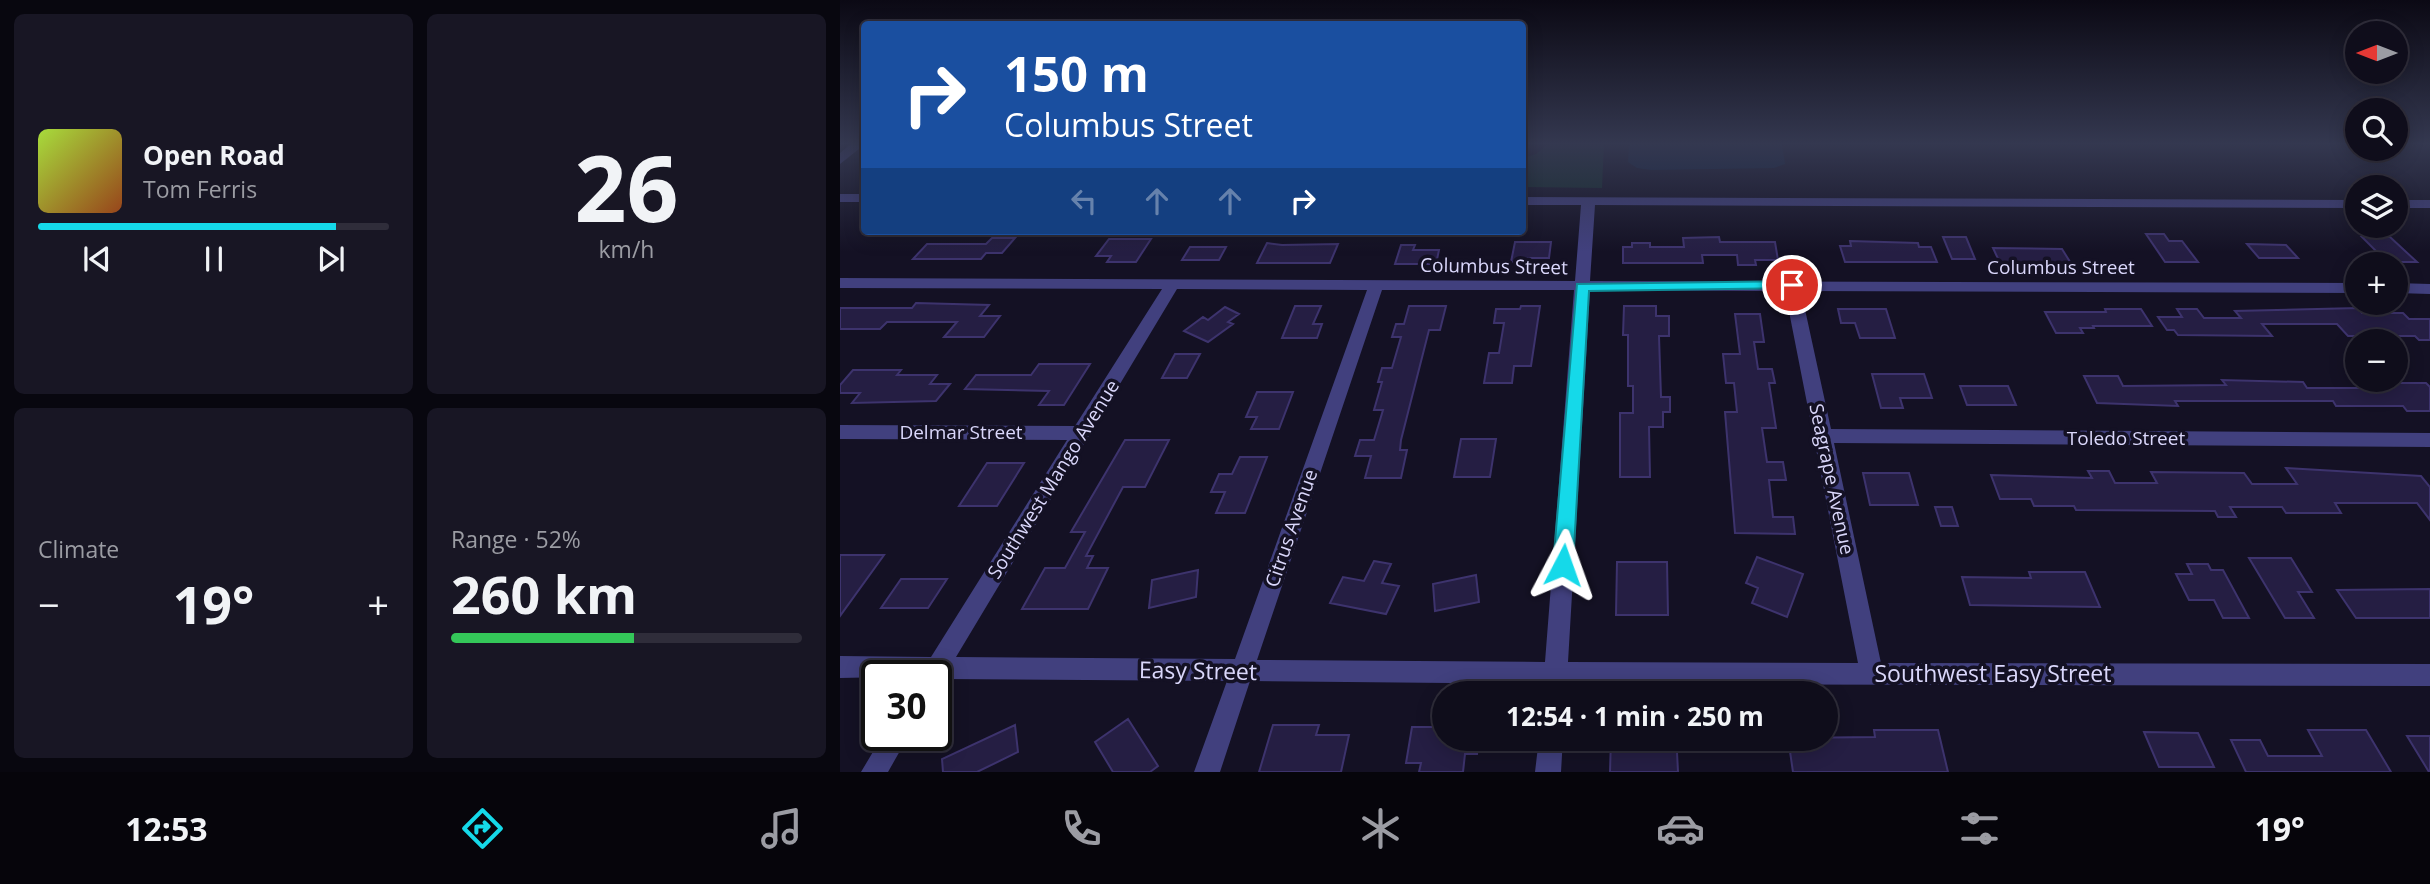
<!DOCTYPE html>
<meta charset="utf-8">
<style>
body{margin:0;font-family:"Open Sans",sans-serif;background:#181624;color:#f1f3f6;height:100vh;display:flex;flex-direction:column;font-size:26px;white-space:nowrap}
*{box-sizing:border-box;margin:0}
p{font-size:23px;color:#9b9ca3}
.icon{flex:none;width:38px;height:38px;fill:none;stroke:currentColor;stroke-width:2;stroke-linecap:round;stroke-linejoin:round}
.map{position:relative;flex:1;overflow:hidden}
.panel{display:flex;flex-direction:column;gap:14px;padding:14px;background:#08070f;width:840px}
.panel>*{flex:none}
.hud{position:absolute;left:21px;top:21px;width:665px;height:214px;border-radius:7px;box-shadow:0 4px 18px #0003,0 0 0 2px #2f2d3a;background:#1a4fa0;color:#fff;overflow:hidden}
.needle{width:46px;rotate:270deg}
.tools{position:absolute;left:1505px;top:21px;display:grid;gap:14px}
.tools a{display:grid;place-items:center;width:63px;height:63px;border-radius:50%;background:#0f0d1b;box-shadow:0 4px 18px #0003,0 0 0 2px #2f2d3a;font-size:35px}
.speed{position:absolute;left:21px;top:660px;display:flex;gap:14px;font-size:35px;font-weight:700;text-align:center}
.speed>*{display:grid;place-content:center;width:91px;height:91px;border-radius:50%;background:#0f0d1b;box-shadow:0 4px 18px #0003,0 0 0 2px #2f2d3a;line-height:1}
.speed .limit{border:4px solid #111;border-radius:10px;background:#fff;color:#111}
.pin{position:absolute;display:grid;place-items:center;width:60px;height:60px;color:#fff;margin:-30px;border:4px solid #fff;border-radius:50%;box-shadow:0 2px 7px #0007}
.me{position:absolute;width:77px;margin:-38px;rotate:4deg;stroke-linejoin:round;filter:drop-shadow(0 0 5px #0008)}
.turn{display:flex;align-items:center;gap:24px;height:147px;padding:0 28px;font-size:32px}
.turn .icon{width:91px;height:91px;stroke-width:2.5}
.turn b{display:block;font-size:49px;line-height:60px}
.lanes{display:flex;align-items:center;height:66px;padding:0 28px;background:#0003;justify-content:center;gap:35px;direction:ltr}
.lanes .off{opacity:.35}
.big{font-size:52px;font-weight:700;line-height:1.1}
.panel .card{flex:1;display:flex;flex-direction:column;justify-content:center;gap:10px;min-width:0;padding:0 24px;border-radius:10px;background:#181624}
.panel .dial{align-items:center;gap:0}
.dial b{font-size:91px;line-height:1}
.song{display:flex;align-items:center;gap:21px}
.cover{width:84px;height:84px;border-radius:10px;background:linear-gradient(135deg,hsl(80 70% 55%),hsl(20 70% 35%))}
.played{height:7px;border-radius:4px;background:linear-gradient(90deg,#15d9e9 85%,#2f2d3a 85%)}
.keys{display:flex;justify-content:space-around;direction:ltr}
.heat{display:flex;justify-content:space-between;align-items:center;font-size:38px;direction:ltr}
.charge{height:10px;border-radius:5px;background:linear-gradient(90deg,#34c759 52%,#2f2d3a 0)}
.panel .tiles{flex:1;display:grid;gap:14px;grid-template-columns:repeat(2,1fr)}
.trip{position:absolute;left:592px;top:681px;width:406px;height:70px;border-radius:35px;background:#0f0d1b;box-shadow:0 4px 18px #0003,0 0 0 2px #2f2d3a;font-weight:700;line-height:70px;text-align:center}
.dock{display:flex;height:112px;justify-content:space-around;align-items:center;background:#06050b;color:#9b9ca3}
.dock .icon{width:49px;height:49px}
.dock .active{color:#15d9e9}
.dock b{font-size:32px;color:#f1f3f6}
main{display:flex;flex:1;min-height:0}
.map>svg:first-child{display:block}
.green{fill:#142d2c}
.water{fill:#0f213f}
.building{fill:#251e43;stroke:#3d336d;stroke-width:2}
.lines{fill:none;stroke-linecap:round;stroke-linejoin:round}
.minor{fill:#41407e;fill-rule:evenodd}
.route{fill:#15d9e9;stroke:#0e8d97;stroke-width:2}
.labels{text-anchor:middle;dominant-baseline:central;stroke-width:7;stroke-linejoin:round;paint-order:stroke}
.street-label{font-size:19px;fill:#dad7fb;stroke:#141124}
.near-street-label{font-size:23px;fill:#dad7fb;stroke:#141124}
</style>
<main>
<section class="panel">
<div class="tiles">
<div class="card">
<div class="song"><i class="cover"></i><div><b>Open Road</b><p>Tom Ferris</p></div></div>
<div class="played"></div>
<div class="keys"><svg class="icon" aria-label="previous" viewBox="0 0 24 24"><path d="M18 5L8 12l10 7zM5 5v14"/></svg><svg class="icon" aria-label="pause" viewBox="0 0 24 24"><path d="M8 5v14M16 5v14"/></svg><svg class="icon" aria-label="next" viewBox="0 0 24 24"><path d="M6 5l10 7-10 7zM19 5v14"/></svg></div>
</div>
<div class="card dial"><b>26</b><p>km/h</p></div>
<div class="card"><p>Climate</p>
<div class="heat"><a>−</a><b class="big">19°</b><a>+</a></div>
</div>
<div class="card"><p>Range · 52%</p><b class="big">260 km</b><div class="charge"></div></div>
</div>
</section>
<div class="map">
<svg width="1590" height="772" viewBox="0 0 1590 772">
<rect width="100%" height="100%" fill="#141124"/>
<path class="green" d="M708,144h56l-2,44 -79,-1v-29l13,-4z"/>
<path class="water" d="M789,144h153l3,20 -11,4 -123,2 -14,-2 -9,-6z"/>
<path class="building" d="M1306,234h18l5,7h13l16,21h-33z
M879,237l1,5h55l3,18h-23l1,5h-18l-1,-10h-35l1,8h-80v-16h9v-4h18v4h34l-1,-9z
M1103,237h23l9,22h-23z
M1522,237h28l27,25h-30z
M152,238h23l-13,15h-16l-5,6h-68l14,-15h59z
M269,239h42l-15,23h-29l4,-6h-15z
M1010,241l68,2 1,4h12l6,15h-92l-5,-16h11z
M675,242h36l-2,16h-21v4h-17z
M427,243l15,2 56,-1 -8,19h-73z
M1407,244l39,1 12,13h-39z
M561,245h14l-2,5h26l-3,14h-41z
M350,247h36l-7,13h-37z
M1153,248l69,1 10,16 -72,-2z
M76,303l73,2 -9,11h20l-16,21h-40l13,-15h-70l-7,7h-40v-21h72z
M455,306h26l-8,18h9l-5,14h-35z
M569,306h37l-6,24h-11l-28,110 -1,10h7l-6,28h-36l6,-22h-16l5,-16h14l9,-30h-9l8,-28h-4l4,-14h10l9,-31h-9l4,-13h8z
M681,306h19l-9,60h-17l-2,17h-28l5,-30h10l5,-30h-10l2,-14h24z
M784,306h32v10h13v20h-10l2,61h9v15h-7v15h-14l1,50h-30v-64h13v-27h-5v-51h-5z
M385,307l14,7 -11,8 5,2 -25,18 -24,-11 19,-14 5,3z
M1518,308l4,5h41l6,6h21v21h-11l-4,-4h-67l-11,-12h-75l10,12 -94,-1 -4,-5h-7l-9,-13h24l-5,-8h20l7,9h37l-6,-7z
M998,309h48l9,29h-35l-5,-15h-14z
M1265,309h36l11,17h-59l1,2h-14l3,5h-27l-11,-21h61z
M895,314h25l4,28h-10l4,27h14l3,14h-6l7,45h-14l5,34h16l3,18h-17l4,37h20l2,17 -60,-1 -10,-121h12l-3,-29h-8l-3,-29h17z
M335,354h25l-13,24h-25z
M199,364h51l-26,41h-25l10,-14 -84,-2 11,-14h55z
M13,370h48l-4,5h40l-7,9h20l-14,17 -84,2 8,-10h-20v-8z
M1032,374h52l8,24h-32l3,10h-22z
M1244,376h34l5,10 103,-1 -4,-5 81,2 4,6h80l-4,-5h43l4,4v24h-23l-4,-5h-67l-3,-5h-158l3,5 -81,-3z
M1120,386h48l8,19h-49z
M417,392h36l-14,37h-28l6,-12h-11z
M621,439h35l-6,38h-36z
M285,440h44l-24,47h-22l-37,69h7l-6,12h21l-20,41h-66l23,-41h20l20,-36h-14z
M400,457h27l-22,56h-29l9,-21h-14l8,-18h13z
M147,463h37l-27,43h-38z
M1446,468l135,8 9,11v33l-13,-17h-82l6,10h-55l-4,-6h-52l6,10h-18l-3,-6 -139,-1 -2,-4h-40l-3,-7h-31l-9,-24 101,3 -4,-7h21l6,12h42l-6,-11 93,1 8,11h45z
M1023,473h46l9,32h-48z
M1095,507h17l6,19h-17z
M0,555h44l-44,61z
M917,557l46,17 -16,43 -35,-14 6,-15 -12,-5z
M1409,558h42l21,34h-14l16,26h-29z
M534,561l17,3 -9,19 17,3 -13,28 -56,-11 13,-26 21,4z
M777,562h50l1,53h-52z
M1347,564h21l3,6h12l26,48h-26l-9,-18h-25l-13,-26h16z
M358,570l-2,27 -47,11 3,-28z
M1189,572h56l15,35 -130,-2 -8,-28 69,1z
M636,575l3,27 -44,9 -2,-27z
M61,579h46l-19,29h-47z
M1590,589v29h-74l-19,-28z
M288,719l30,47 -8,6h-37l-18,-30z
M175,725l3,27 -41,20h-34l-1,-13z
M433,725h46l-3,10h33l-8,37h-82z
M572,727h32v11h35l-2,16h-12l-2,18h-44l2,-9h-15z
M1034,730h64l10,42h-155l-5,-34 87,-1z
M1468,730h58l25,42h-145l-15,-32h29l8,16h54z
M1304,732l54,1 16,34h-55z
M1567,736h23v36h-1z
M771,738h29v13l37,1 1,20h-68z"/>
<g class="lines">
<path class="minor" d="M11,144l13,1 -24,19v-11z
M0,194h24v8h-24z
M682,197l835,3v8l-762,-3 -5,76 767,2v10l-556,-2 30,138 599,4v14l-596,-4 47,220 549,1v22l-864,-2v9h-24l1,-9 -293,-3 -30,91h-26l33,-91 -284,-2 -7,5v-8l-96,2v-22l91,1 136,-217 -227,-1v-14l235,1 87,-137 -322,-1v-10l735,3 6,-76h-59zM337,289l190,1 -132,369 -279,-2zM542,290h192l-29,372 -288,-2zM750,290l195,1 73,372 -290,-1z
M1556,200h34v8h-34z
M1556,283l34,1v10l-34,-1z
M43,735h26l-21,37h-27z
M699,738h24l-2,34h-26z"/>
</g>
<linearGradient id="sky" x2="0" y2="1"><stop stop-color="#0b0914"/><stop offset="0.57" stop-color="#343850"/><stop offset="1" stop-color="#343850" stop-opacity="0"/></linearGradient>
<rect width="1590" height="252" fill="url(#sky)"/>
<path class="route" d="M952,281l5,1v6l-208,3 -16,274 -3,6 -7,3 -7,-3 -3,-6 24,-281z"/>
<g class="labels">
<g class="street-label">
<text transform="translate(654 266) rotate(1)">Columbus Street</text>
<text x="1221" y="267">Columbus Street</text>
<text x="121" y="432">Delmar Street</text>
<text x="1286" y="438">Toledo Street</text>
<text transform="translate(213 479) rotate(-58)">Southwest Mango Avenue</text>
<text transform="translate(992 479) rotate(78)">Seagrape Avenue</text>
<text transform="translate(451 528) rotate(-71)">Citrus Avenue</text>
</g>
<g class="near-street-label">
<text transform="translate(358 670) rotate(1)">Easy Street</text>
<text x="1153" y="673">Southwest Easy Street</text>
</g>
</g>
</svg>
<div class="tools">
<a><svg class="needle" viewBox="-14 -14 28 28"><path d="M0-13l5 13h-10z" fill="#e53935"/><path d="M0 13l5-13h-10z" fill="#9b9ca3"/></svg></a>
<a><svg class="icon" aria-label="search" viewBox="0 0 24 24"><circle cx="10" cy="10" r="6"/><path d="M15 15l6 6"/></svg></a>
<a><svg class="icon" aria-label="layers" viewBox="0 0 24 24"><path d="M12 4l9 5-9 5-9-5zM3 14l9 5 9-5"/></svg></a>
<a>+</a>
<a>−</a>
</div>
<div class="speed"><div class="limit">30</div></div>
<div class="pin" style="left:952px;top:285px;background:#d93025"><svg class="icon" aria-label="arrive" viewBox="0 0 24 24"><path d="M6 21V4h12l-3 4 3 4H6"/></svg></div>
<svg class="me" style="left:723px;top:565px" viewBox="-20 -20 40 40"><path d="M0-17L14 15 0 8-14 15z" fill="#15d9e9" stroke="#fff" stroke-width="4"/></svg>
<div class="trip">12:54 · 1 min · 250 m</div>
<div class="hud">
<div class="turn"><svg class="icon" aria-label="right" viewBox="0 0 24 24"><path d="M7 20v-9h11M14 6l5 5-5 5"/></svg><div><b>150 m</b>Columbus Street</div></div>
<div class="lanes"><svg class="icon off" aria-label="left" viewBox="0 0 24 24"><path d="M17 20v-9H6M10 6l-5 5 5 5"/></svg><svg class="icon off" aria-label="ahead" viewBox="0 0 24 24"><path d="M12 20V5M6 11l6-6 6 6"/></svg><svg class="icon off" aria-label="ahead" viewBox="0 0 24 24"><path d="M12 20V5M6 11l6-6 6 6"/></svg><svg class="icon" aria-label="right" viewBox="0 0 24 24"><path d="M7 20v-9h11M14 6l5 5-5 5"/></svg></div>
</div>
</div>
</main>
<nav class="dock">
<b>12:53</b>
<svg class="icon active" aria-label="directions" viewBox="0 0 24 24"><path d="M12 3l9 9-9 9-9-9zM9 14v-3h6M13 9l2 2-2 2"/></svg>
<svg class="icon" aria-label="music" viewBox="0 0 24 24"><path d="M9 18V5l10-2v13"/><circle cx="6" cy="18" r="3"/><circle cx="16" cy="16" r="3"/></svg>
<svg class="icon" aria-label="phone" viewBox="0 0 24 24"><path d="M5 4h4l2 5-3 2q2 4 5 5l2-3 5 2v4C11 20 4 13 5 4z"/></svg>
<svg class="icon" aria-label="climate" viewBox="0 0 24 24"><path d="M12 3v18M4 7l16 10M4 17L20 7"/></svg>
<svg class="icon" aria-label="car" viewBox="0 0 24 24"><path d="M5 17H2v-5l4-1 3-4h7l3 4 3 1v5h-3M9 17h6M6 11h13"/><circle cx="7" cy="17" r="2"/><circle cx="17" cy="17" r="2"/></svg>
<svg class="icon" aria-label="filters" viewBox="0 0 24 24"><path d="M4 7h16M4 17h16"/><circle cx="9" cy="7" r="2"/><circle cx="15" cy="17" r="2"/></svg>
<b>19°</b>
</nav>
